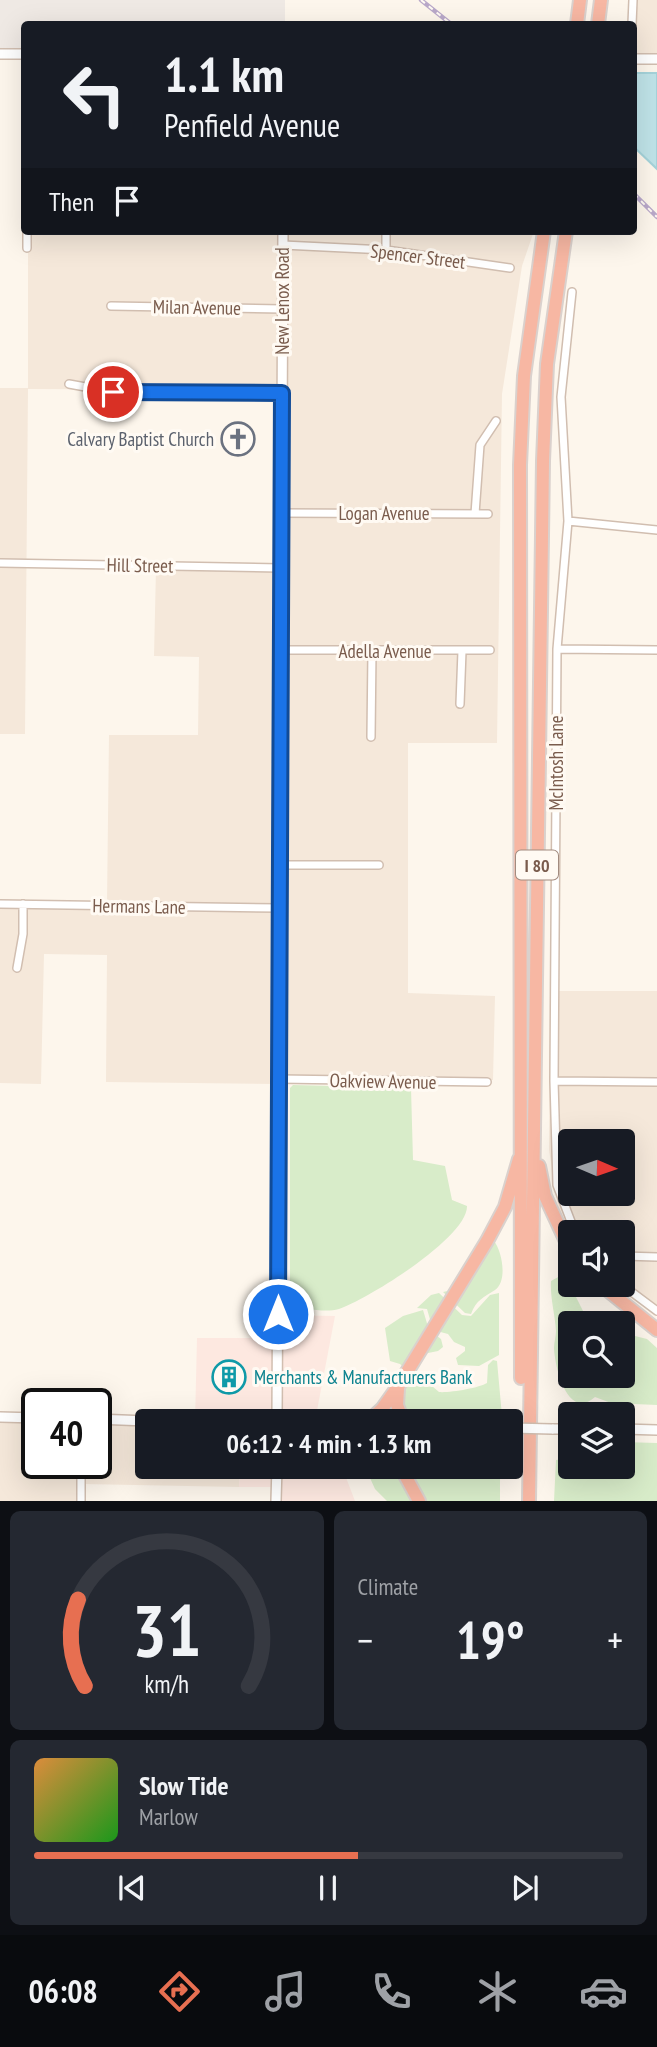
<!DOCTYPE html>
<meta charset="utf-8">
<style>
body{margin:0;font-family:"PT Sans Narrow",sans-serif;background:#242831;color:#f1f3f6;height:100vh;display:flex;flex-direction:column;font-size:26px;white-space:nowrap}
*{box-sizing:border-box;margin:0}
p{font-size:23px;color:#9ea1a6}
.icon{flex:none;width:38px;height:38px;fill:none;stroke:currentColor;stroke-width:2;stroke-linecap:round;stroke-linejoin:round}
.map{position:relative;height:1501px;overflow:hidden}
.panel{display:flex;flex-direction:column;gap:10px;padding:10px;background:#0d0f14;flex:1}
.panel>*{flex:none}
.hud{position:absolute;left:21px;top:21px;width:616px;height:214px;border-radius:7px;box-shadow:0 7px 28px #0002;background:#171b24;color:#f1f3f6;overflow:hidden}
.needle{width:46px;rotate:92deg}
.tools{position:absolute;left:558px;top:1129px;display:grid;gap:14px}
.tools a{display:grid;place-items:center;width:77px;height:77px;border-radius:7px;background:#171b24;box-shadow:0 7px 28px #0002;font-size:35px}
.speed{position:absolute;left:21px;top:1388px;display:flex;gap:14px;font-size:35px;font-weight:700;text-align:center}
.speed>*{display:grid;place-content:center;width:91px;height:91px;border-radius:50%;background:#171b24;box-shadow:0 7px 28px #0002;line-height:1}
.speed .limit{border:4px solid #111;border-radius:10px;background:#fff;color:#111}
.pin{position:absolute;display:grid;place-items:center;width:60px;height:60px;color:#fff;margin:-30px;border:4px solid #fff;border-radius:50%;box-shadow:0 2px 7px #0007}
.me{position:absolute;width:77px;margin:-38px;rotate:0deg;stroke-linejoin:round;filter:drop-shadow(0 0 5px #0008)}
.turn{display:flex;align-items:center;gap:24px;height:147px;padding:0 28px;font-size:32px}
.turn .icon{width:91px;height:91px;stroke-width:2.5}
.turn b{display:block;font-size:49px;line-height:60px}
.then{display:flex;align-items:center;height:66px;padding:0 28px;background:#0003;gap:14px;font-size:26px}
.big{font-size:52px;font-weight:600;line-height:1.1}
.panel .card{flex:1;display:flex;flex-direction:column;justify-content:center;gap:10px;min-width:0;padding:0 24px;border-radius:10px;background:#242831}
.panel .dial{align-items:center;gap:0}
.dial svg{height:182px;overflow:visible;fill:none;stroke:#363941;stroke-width:7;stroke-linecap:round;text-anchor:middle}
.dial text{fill:#f1f3f6;stroke:none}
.song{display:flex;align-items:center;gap:21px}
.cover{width:84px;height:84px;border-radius:10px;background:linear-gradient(135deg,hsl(30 70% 55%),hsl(120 70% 35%))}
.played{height:7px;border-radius:4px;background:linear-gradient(90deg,#e76f51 55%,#363941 55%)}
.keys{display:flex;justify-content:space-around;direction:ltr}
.heat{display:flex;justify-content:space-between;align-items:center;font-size:38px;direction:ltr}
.panel .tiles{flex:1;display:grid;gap:10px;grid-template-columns:1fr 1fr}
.card:last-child{grid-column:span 2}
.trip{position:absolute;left:135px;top:1409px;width:388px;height:70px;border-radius:7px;background:#171b24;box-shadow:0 7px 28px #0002;font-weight:600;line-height:70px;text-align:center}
.tabs{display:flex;height:112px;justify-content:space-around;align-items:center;background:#090b0e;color:#9ea1a6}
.tabs .icon{width:49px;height:49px}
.tabs .on{color:#e76f51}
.tabs b{font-size:32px;color:#f1f3f6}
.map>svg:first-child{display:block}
.residential{fill:#f5e8da;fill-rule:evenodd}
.commercial{fill:#fde8e0}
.industrial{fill:#efe9e4}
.green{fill:#d8ecc9}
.water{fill:#bfe3e8;stroke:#a5d3da;stroke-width:2}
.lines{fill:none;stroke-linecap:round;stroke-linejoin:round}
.minor-casing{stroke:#d1beb0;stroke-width:10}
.tertiary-casing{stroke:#d1beb0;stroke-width:12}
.motorway-casing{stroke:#dad1cd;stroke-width:16}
.minor{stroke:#fff;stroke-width:7}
.tertiary{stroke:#fff;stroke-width:9}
.motorway{stroke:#f7b7a3;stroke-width:12}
.rail-casing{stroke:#b9a8c9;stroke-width:4.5}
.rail{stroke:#fffaf3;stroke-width:2;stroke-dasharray:5;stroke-linecap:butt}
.tertiary-bridge-casing{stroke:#d1beb0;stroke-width:12;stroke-linecap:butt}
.tertiary-bridge{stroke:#fff;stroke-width:9}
.route-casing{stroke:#114b97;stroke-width:18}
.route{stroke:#1a73e8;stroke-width:12}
.labels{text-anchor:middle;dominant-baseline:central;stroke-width:6;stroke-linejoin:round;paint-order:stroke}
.shield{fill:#fffaf3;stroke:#a28b7f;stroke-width:2}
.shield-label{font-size:18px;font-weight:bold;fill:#7a5c4d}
.street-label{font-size:19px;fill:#7a5c4d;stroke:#fffaf3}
.worship-label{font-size:19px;fill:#5b616d;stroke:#fffaf3;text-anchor:end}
.culture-label{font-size:19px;fill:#0d838f;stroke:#fffaf3;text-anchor:start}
</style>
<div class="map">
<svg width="657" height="1501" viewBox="0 0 657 1501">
<rect width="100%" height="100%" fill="#fdf6ec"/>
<path class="residential" d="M630,0h27v64h-23z
M28,231h254l-3,159 -251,-1 -3,345h-25v-346h28z
M285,231h249l-12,35 -20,128 -5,349h-89v250l87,3 -2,84 -211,-3z
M156,568l122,2 -2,336 -169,-3 2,-168h89l1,-78 -45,-1z
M0,906l277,4v174l-171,-2 1,-127 -63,-1 -3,130 -41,-1z
M550,991h107v324l-43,-30 9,-1v-52h-52l-12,-21 -10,-61zM570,1141h53v53h-53z
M0,1420h37v43h42v38h-79z
M96,1420l51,3v43l93,1 -1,20 -156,-3v-21h13z"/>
<path class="commercial" d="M275,1315l60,1 -20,105h-120l2,-83h78z
M240,1467h102l13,34h-77v-14h-39z"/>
<path class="industrial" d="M0,0h285v24h-261v28h-24z"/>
<path class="green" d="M293,1085l118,3 2,72 32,6 7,34 15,6c1,31 -99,93 -128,103 -14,4 -35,-1 -49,-2v-219z
M494,1241c8,10 14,40 1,49 -11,7 -19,10 -24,24l-6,-1 -22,-21 18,-4z
M560,1276l6,1 23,46h-19v53h53v-43l24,6 10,9v57l-46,-2 -16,-6c-27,24 -40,-28 -41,-49 0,-6 2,-11 2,-17 -1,-17 -6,-33 -5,-50z
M439,1293l23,22 9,1 19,-21 9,-2v62l-20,11 -21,-1 -2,-7 9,-7v-4l-11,-5 -6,-8 -15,-4 -6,-21 -10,-1 14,-13z
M423,1310l6,20 12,9 2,8 -5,4 -20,4 -6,20 -12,-11 -10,-3 -5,-33 18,-12z
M493,1360l4,1 5,55 -3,4 -94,-8 -4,-8 2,-22 29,4 7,6c10,1 40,-4 48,-9l1,-18z
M623,1442l34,1v58h-103l2,-41 14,-2v8h53z
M365,1467h135v34h-113l-12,-12z"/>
<path class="water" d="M634,73h23v96l-23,-22z"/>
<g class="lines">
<defs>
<path id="minor" d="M632,24l1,-24
M283,245l103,5 124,18
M27,248v-17
M386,250v-19
M572,292l-11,105 7,124 -11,128 -3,432 3,104 18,47
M111,306l171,3
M69,384l44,8 169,1
M281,513l207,1
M475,514l5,-69 16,-24
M568,521l89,9
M0,563l280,5
M557,649l100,1
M280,650h210
M460,704l2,-53
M371,737l1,-86
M279,865h100
M0,904l279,4
M17,968l6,-34v-30
M279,1079l208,3
M554,1081l103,1
M623,1256l34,1
M621,1284l36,27
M81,1501v-38"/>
<path id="tertiary" d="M0,54h24
M634,59h23
M0,1417l37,1
M96,1419l51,2
M277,1421l6,-1190
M552,1429h18
M623,1429l34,1
M276,1501l1,-35"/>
<path id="motorway" d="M577,24l3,-24
M598,24l3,-24
M539,1166l6,30 25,54
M600,1284l57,46
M521,1378l-1,-913 4,-89 20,-145
M398,1389l-1,16 6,16
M369,1421l13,-12 17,-24 88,-144 18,-34 14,-48
M400,1466l19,35
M529,1501l14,-1040 4,-97 19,-133"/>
</defs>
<use href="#minor" class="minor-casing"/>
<use href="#tertiary" class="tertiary-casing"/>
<use href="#motorway" class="motorway-casing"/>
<use href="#minor" class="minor"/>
<use href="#tertiary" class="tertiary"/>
<use href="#motorway" class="motorway"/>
<defs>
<path id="rail" d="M421,0l30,24
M634,194l23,23"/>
</defs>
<use href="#rail" class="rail-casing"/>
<use href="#rail" class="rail"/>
<defs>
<path id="tertiary-bridge" d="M511,1428l41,1"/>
</defs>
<use href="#tertiary-bridge" class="tertiary-bridge-casing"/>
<use href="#tertiary-bridge" class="tertiary-bridge"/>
</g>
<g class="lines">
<defs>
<path id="route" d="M113,392l169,1 -4,921"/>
</defs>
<use href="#route" class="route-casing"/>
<use href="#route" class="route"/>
</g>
<defs>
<symbol id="church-ring" viewBox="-11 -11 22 22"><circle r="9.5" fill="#fffaf3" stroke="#6b7280" stroke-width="1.5"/><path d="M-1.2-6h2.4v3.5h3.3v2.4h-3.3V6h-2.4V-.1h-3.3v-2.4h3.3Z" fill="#6b7280"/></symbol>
<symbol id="building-ring" viewBox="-11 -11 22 22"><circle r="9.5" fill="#fffaf3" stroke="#0f9aa8" stroke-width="1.5"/><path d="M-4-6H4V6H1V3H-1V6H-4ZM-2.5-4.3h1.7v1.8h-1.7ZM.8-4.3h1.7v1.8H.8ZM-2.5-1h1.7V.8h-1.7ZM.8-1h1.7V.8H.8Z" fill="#0f9aa8"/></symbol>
</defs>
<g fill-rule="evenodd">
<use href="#church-ring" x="219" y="420" width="38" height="38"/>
<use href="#building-ring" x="210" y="1358" width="38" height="38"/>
</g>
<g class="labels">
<rect class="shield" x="516" y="850.5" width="42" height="29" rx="5"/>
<g class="shield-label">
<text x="537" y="865">I 80</text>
</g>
<g class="street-label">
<text transform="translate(418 256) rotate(7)">Spencer Street</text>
<text transform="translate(282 301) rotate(-90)">New Lenox Road</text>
<text transform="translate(197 307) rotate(1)">Milan Avenue</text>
<text x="384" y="513">Logan Avenue</text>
<text transform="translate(140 565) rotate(1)">Hill Street</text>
<text x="385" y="651">Adella Avenue</text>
<text transform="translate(556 763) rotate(-90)">McIntosh Lane</text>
<text transform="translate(139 906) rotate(1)">Hermans Lane</text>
<text transform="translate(383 1081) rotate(1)">Oakview Avenue</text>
</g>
<g class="worship-label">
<text x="214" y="439">Calvary Baptist Church</text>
</g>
<g class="culture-label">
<text x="254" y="1377">Merchants &amp; Manufacturers Bank</text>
</g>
</g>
</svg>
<div class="tools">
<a><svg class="needle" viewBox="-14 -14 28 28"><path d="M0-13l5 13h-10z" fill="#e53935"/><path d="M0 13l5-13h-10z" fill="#9ea1a6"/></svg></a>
<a><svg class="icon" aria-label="sound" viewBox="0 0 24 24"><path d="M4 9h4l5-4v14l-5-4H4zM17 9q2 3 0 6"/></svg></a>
<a><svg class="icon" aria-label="search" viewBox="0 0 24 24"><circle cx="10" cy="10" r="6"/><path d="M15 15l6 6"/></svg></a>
<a><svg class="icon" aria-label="layers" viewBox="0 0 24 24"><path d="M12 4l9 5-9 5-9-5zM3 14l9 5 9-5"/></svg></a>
</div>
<div class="speed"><div class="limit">40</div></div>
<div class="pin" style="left:113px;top:392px;background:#d93025"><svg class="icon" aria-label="arrive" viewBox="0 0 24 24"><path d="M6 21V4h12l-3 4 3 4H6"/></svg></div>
<svg class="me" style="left:278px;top:1314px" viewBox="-20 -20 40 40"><circle r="17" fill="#1a73e8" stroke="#fff" stroke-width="3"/><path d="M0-11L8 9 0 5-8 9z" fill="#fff"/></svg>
<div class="trip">06:12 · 4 min · 1.3 km</div>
<div class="hud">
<div class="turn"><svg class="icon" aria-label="left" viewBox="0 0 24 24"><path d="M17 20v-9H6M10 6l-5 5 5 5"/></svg><div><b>1.1 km</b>Penfield Avenue</div></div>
<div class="then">Then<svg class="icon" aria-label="arrive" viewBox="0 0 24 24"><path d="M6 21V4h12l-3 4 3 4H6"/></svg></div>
</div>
</div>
<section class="panel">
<div class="tiles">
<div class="card dial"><svg viewBox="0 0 100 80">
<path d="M14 69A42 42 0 1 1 86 69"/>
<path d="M14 69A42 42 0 0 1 11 31" stroke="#e76f51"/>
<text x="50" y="56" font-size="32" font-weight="700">31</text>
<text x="50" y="72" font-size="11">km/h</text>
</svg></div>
<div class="card"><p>Climate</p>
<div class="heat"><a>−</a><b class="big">19°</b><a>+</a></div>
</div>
<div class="card">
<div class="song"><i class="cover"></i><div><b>Slow Tide</b><p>Marlow</p></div></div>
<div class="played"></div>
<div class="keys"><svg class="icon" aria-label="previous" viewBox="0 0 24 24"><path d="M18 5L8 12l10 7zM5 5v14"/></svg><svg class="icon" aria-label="pause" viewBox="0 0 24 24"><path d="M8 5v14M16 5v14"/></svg><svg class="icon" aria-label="next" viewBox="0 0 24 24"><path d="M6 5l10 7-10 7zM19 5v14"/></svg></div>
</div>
</div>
</section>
<nav class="tabs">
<b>06:08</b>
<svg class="icon on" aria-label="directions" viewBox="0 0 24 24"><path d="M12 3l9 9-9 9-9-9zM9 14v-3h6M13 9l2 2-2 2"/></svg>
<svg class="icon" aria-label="music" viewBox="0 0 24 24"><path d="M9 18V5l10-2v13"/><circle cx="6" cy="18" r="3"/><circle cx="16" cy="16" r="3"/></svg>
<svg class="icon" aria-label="phone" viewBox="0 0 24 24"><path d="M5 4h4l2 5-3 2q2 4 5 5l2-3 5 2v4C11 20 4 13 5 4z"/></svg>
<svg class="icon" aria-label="climate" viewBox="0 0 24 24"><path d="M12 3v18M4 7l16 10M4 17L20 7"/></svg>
<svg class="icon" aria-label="car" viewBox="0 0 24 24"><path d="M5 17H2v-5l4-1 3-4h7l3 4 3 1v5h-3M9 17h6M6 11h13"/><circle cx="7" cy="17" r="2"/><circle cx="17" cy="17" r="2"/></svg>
</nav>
